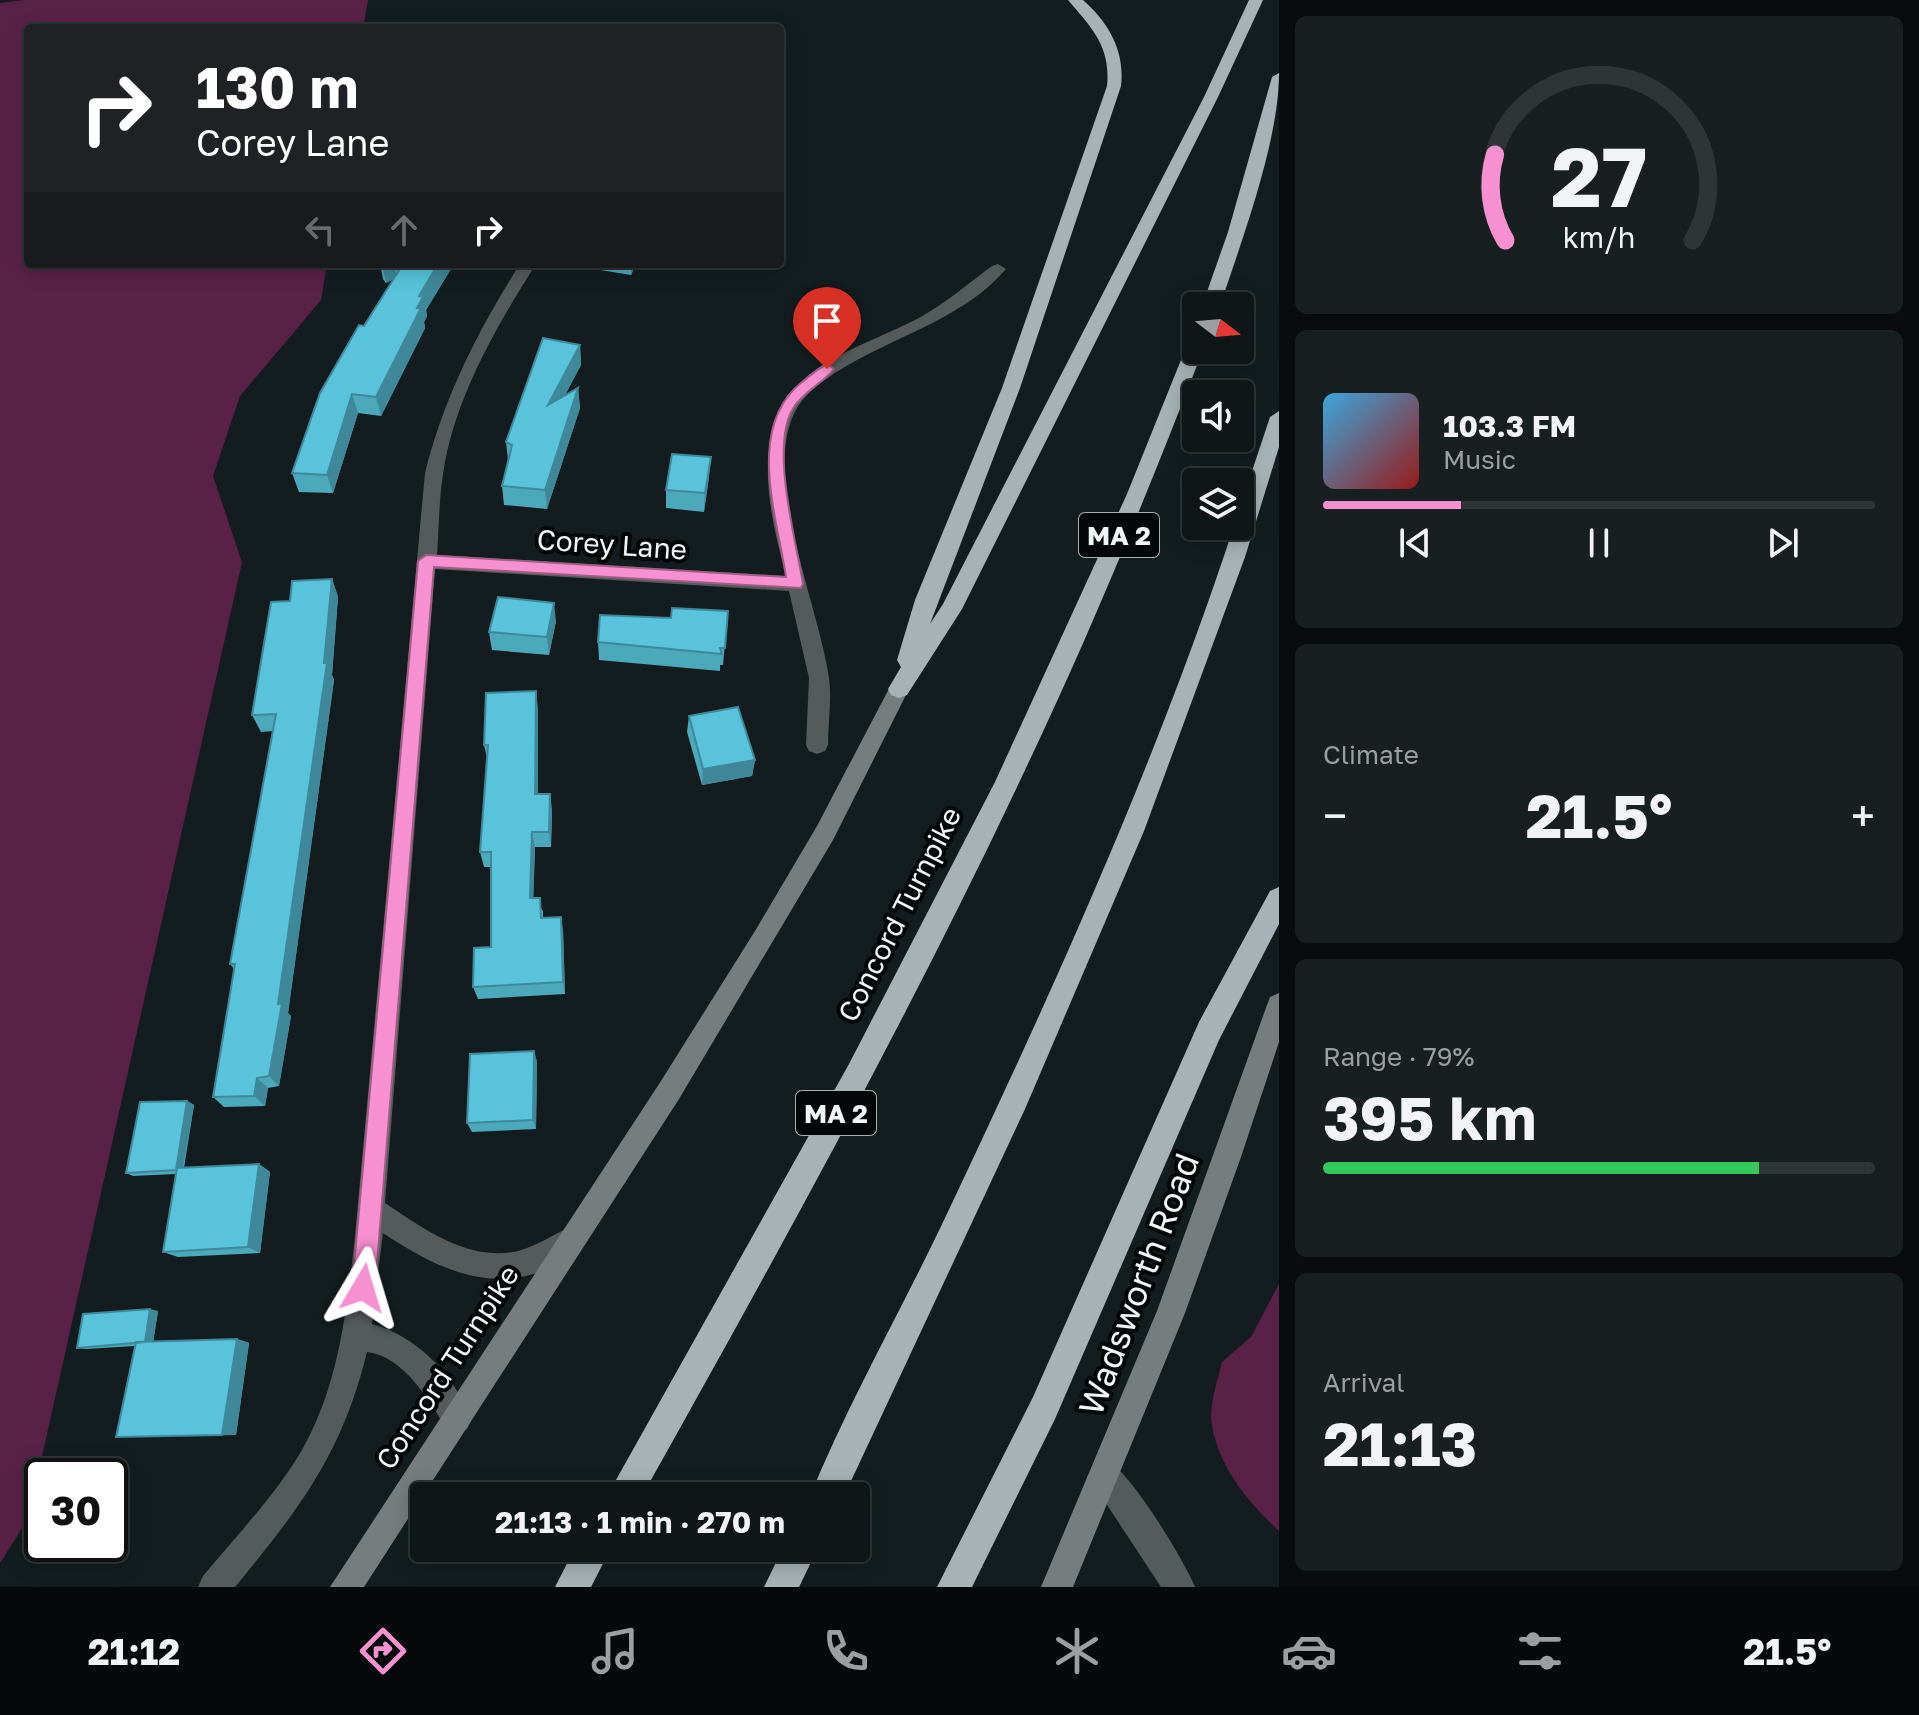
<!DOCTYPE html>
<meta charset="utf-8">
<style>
body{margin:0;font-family:"Golos Text",sans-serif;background:#171f20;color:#f1f3f6;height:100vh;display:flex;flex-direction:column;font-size:30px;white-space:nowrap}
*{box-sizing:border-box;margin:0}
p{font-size:26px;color:#9b9fa1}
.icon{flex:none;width:44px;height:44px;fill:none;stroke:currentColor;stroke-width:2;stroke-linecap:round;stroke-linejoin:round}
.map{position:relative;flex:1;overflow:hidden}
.sheet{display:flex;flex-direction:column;gap:16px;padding:16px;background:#080c0d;width:640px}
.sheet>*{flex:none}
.banner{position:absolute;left:24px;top:24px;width:760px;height:244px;border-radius:8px;box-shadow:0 4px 20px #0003,0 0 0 2px #2e3536;background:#202124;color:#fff;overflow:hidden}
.needle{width:52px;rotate:106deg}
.tools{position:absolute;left:1182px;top:292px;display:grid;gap:16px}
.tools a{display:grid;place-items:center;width:72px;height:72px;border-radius:8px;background:#0e1617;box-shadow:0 4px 20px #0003,0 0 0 2px #2e3536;font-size:40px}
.speed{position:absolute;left:24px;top:1458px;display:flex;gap:16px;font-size:40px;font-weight:700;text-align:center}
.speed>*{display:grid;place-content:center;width:104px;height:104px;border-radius:50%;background:#0e1617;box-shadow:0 4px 20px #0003,0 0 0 2px #2e3536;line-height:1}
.speed .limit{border:4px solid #111;border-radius:12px;background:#fff;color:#111}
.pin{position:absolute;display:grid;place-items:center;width:68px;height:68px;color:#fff;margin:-82px -34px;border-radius:50% 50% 50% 0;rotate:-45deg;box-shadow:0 0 8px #0007}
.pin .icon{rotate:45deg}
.me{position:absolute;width:88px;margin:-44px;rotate:7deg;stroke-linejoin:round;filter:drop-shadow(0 0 6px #0008)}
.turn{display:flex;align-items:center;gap:28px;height:168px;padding:0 40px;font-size:36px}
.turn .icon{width:104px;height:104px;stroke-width:2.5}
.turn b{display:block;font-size:56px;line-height:68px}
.lanes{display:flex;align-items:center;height:76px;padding:0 40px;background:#0003;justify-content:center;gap:40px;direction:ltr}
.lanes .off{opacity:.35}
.big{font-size:60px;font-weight:700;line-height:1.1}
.sheet .card{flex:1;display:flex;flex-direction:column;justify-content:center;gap:12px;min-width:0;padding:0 28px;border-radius:12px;background:#171f20}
.sheet .dial{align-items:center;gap:0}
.dial svg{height:208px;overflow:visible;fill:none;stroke:#2e3536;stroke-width:7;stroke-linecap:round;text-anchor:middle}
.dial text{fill:#f1f3f6;stroke:none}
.song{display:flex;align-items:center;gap:24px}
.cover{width:96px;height:96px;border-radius:12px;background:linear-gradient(135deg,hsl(200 70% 55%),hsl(0 70% 35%))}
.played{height:8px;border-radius:4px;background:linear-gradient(90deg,#f690d0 25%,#2e3536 25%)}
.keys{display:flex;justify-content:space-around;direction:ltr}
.heat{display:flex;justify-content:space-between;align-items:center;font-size:44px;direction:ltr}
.charge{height:12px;border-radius:6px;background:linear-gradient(90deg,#34c759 79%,#2e3536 0)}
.trip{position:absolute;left:410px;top:1482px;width:460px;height:80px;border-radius:8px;background:#0e1617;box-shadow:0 4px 20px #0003,0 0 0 2px #2e3536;font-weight:700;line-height:80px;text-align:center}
.tabs{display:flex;height:128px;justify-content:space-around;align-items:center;background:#060909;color:#9b9fa1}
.tabs .icon{width:56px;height:56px}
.tabs .selected{color:#f690d0}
.tabs b{font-size:36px;color:#f1f3f6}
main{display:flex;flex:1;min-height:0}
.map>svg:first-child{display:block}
.green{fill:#5a2148}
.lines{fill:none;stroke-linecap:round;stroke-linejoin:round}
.minor{fill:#555a5b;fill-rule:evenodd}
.tertiary{fill:#555a5b;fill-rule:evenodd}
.secondary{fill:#757d7f;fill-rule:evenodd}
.motorway{fill:#a6b2b5;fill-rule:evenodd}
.wall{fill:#4ca8bb}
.shaded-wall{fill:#3e8899}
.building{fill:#58c3da;stroke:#3e8899;stroke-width:2}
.route{fill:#f690d0;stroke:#a05e87;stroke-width:2}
.labels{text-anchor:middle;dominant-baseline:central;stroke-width:8;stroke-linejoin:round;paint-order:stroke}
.shield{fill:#040707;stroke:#a9aeb0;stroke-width:2}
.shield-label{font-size:26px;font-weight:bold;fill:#f0f6f8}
.street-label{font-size:28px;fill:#f0f6f8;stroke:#040707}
.near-street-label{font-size:34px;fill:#f0f6f8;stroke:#040707}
</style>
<main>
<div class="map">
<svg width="1279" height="1587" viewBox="0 0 1279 1587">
<rect width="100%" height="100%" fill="#131d1f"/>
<path class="green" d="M24,0h344l-5,28h-335v236h299l-6,36 -81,96 -27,80 29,86 -214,957 -28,44v-1560z
M1279,1284v247c-31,-29 -60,-63 -67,-106 -4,-18 6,-45 10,-63l29,-25z"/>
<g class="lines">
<path class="minor" d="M520,264h16c-40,63 -82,135 -93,210 -4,26 -4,54 -6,81l349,21c-20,-75 -40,-163 37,-211 30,-19 63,-30 94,-46 27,-15 51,-35 75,-53l6,-2 8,5c-47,55 -125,70 -181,111 -13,9 -26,21 -32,36 -29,67 26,191 36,262 3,22 -1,45 -1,67l-3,6 -8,3 -8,-3 -3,-6 3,-67 -20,-87 -354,-22 -50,634c39,26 83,59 133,48 19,-5 34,-16 52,-24l10,4 4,10c-5,13 -16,17 -28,23 -60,34 -121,4 -173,-31l-11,91c47,13 81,51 100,95l-5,10 -10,5 -10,-5c-19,-29 -42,-72 -80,-77 -25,102 -67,156 -132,235h-37l5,-11c34,-41 72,-80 99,-126 37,-65 45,-141 53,-214l70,-763c19,-76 53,-143 95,-209z"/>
<path class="tertiary" d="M1105,1459c24,10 79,101 90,128h-34l-67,-102 -4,-11 4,-11z"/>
<path class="secondary" d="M899,681l7,2 3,6 -76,151 -154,259 -315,488h-34l331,-506 94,-150 62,-105 75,-143z
M1279,993v49l-38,115 -56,156 -112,274h-32l116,-276 110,-306 3,-8z"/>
<path class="motorway" d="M1068,0h15c26,23 42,51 38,86l-101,302 -90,236 13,-20 261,-507 45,-97h14l-45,97 -256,512 -55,86 -8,3 -8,-3 -3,-6 13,-22 -4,-7 18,-60 87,-212 105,-302c4,-39 -15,-58 -39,-86z
M1279,73c0,69 -37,166 -59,233h-18l26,-74 44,-155z
M1196,339v11h7c-38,98 -77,195 -119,291 -130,294 -285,575 -442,855h-35l242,-432 146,-282 132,-288 60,-149z
M1279,411v36l-34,110 -101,274 -119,278 -181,387h-34c39,-95 91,-185 135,-278 107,-226 211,-454 289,-692h6v-19l30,-90z
M1279,887v37l-60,116 -164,379 -83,168h-35l96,-190 166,-375 71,-131z
M575,1548h36l-20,39h-36z
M783,1548h35l-19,39h-35z"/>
</g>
<path class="wall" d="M380,264h74l-28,46 1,6 -3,6 1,6 -44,88 -23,-3 -25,80 -34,-1 -7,-19 72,-147 29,-47 -7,4 -3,-4z
M594,264h42l-5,11 -37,-6z
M580,345l1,20 -16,30 13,-7 2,20 -33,101 -43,-4 -2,-19 6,-26 -2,-18z
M709,477l-5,35 -38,-4v-18z
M332,579l6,18 -6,78 2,5 -46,333 3,3 -12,70 -11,2 -3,18 -41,1 -11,-10 21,-128 -4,-5 43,-233 -12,1 -9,-17 38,-114z
M728,611l-5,54h-3v6l-121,-11 -1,-18 73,-24z
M556,621l-7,34 -57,-5 -3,-18z
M538,708v86l14,15 -1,38h-16l-2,51 10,13v7l20,12 2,64 -87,5 -5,-12 18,-40v-80h-7l-4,-15 7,-94 -3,-13z
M689,716l66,44 -3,16 -50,9 -15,-53z
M534,1051l3,11 -1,67 -64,3 -5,-9z
M187,1101l7,4 -10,63 75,-4 11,8 -10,81 -82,4 -15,-5 13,-78 -43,2 -7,-3z
M158,1311l-5,31 84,-3 12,4 -13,92 -120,2 19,-91 -49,3 -9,-1z"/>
<path class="shaded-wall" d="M382,264h12l3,13 -11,6z
M438,264h16l-28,46 1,6 -3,6 1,6 -44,88 -5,-19 41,-89 2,-12z
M631,264h5l-5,11z
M580,345l1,20 -31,59 -2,-19z
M578,388l2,20 -33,101 -2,-19z
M352,394l6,19 -25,80 -6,-18z
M711,457l-2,20 -5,35 1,-19z
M332,579l6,18 -6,78 2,5 -46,333 3,3 -12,70 -10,-10 55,-413z
M554,603l2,18 -7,34 -2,-18z
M536,691l2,17v101l-3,-15z
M755,760l-3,16 -50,9 1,-16z
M550,794l2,15 -1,38 -2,-15z
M532,832l3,15 -2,65 -3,-14z
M561,917l2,13 2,64 -2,-12z
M534,1051l3,11 -1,67 -3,-9z
M257,1078l11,10 -3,18 -11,-10z
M187,1101l7,4 -12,69 -6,-4z
M259,1164l11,8 -10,81 -12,-6z
M150,1309l8,2 -5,33 -8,-1z
M237,1339l12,4 -13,92h-14z"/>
<path class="building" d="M403,264h35l-19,32 4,1 -6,11h4l-45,89 -24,-3 -25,81 -35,-2 28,-80 39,-68 5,1z
M543,338l37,7 -32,60 30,-17 -33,102 -43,-4 10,-41 -6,-3z
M672,454l39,3 -6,36 -39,-3z
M332,579l-8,84h3l-49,341h4l-13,72 -12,2 -3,18 -41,1 22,-133h-5l46,-250 -24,1 19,-113 19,-1 2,-20z
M498,597l56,6 -7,34 -58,-5z
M672,608l56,3 -3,37h-5l2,6 -124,-12 2,-27 71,3z
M536,691l-1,103h15l-1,38h-17l-2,66h10l1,20 20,-1 2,65 -90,5 1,-39 17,-1v-95h-11l8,-107h-4l2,-52z
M738,707l17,53 -52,9 -14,-53z
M534,1051l-1,69 -66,3 3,-69z
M187,1101l-11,69 -50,3 14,-71z
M259,1164l-11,83 -85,5 14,-84z
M150,1309l-5,33 -68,6 6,-34z
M237,1339l-15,96 -106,2 20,-95z"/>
<path class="route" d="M827,364l7,5c-11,14 -30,22 -40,38 -25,37 2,133 9,177l-2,4 -367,-21 -59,721 -4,8 -8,4 -8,-4 -3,-8 66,-727 8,-6 360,22c-9,-61 -41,-150 16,-195 8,-6 16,-14 25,-18z"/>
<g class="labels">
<g class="shield">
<rect x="1079" y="513" width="80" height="44" rx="6"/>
<rect x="796" y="1091" width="80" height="44" rx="6"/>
</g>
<g class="shield-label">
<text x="1119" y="535">MA 2</text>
<text x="836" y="1113">MA 2</text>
</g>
<g class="street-label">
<text transform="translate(612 544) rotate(4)">Corey Lane</text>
<text transform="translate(899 914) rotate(-63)">Concord Turnpike</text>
<text transform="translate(447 1367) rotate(-57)">Concord Turnpike</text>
</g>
<g class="near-street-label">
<text transform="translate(1138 1284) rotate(-69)">Wadsworth Road</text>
</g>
</g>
</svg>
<div class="tools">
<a><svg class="needle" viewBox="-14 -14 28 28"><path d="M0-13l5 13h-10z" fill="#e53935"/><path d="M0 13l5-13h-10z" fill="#9b9fa1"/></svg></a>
<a><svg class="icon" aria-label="sound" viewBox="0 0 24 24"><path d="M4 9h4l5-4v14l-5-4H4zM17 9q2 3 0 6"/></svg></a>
<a><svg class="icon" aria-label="layers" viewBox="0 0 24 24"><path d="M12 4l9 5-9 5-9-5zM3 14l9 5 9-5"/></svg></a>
</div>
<div class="speed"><div class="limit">30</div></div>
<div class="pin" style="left:827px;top:369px;background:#d93025"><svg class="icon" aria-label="arrive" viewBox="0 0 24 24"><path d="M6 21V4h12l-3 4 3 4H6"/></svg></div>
<svg class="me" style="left:363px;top:1288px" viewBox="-20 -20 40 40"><path d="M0-17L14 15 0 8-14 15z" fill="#f690d0" stroke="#fff" stroke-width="4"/></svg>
<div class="trip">21:13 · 1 min · 270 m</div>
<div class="banner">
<div class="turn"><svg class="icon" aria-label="right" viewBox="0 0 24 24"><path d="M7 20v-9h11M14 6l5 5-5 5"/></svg><div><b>130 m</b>Corey Lane</div></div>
<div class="lanes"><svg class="icon off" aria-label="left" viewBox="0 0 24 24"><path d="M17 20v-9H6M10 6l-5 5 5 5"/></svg><svg class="icon off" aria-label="ahead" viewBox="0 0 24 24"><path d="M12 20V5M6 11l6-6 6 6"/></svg><svg class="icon" aria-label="right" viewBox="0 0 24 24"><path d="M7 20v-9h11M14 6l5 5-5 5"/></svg></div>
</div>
</div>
<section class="sheet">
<div class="card dial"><svg viewBox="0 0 100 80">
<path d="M14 69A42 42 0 1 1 86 69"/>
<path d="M14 69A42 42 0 0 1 10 36" stroke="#f690d0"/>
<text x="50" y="56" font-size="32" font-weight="700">27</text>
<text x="50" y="72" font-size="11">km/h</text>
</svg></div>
<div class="card">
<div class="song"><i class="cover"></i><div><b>103.3 FM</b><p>Music</p></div></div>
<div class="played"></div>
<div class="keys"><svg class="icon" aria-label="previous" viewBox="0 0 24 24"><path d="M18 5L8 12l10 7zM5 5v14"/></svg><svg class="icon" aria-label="pause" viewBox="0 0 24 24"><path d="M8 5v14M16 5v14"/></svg><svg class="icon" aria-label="next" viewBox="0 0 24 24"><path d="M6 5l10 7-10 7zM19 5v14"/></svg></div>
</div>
<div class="card"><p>Climate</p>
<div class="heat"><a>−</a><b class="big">21.5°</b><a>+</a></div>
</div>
<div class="card"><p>Range · 79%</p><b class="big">395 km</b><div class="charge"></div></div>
<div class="card"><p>Arrival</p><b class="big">21:13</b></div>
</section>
</main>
<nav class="tabs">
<b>21:12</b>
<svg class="icon selected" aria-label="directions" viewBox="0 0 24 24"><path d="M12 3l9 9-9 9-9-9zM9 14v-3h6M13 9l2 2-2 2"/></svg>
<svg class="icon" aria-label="music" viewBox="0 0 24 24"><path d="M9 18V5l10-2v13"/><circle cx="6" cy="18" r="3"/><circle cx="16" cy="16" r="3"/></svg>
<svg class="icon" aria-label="phone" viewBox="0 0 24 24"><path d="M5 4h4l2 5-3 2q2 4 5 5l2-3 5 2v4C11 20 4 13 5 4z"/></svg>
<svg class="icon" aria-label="climate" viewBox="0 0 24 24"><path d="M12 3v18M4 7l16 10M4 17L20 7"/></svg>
<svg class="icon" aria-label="car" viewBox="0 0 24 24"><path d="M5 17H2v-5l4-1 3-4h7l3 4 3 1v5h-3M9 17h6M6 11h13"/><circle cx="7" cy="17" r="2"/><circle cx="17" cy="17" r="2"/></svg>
<svg class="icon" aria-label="filters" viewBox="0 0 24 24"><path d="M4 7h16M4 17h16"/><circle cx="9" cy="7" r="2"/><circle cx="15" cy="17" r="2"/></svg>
<b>21.5°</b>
</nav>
